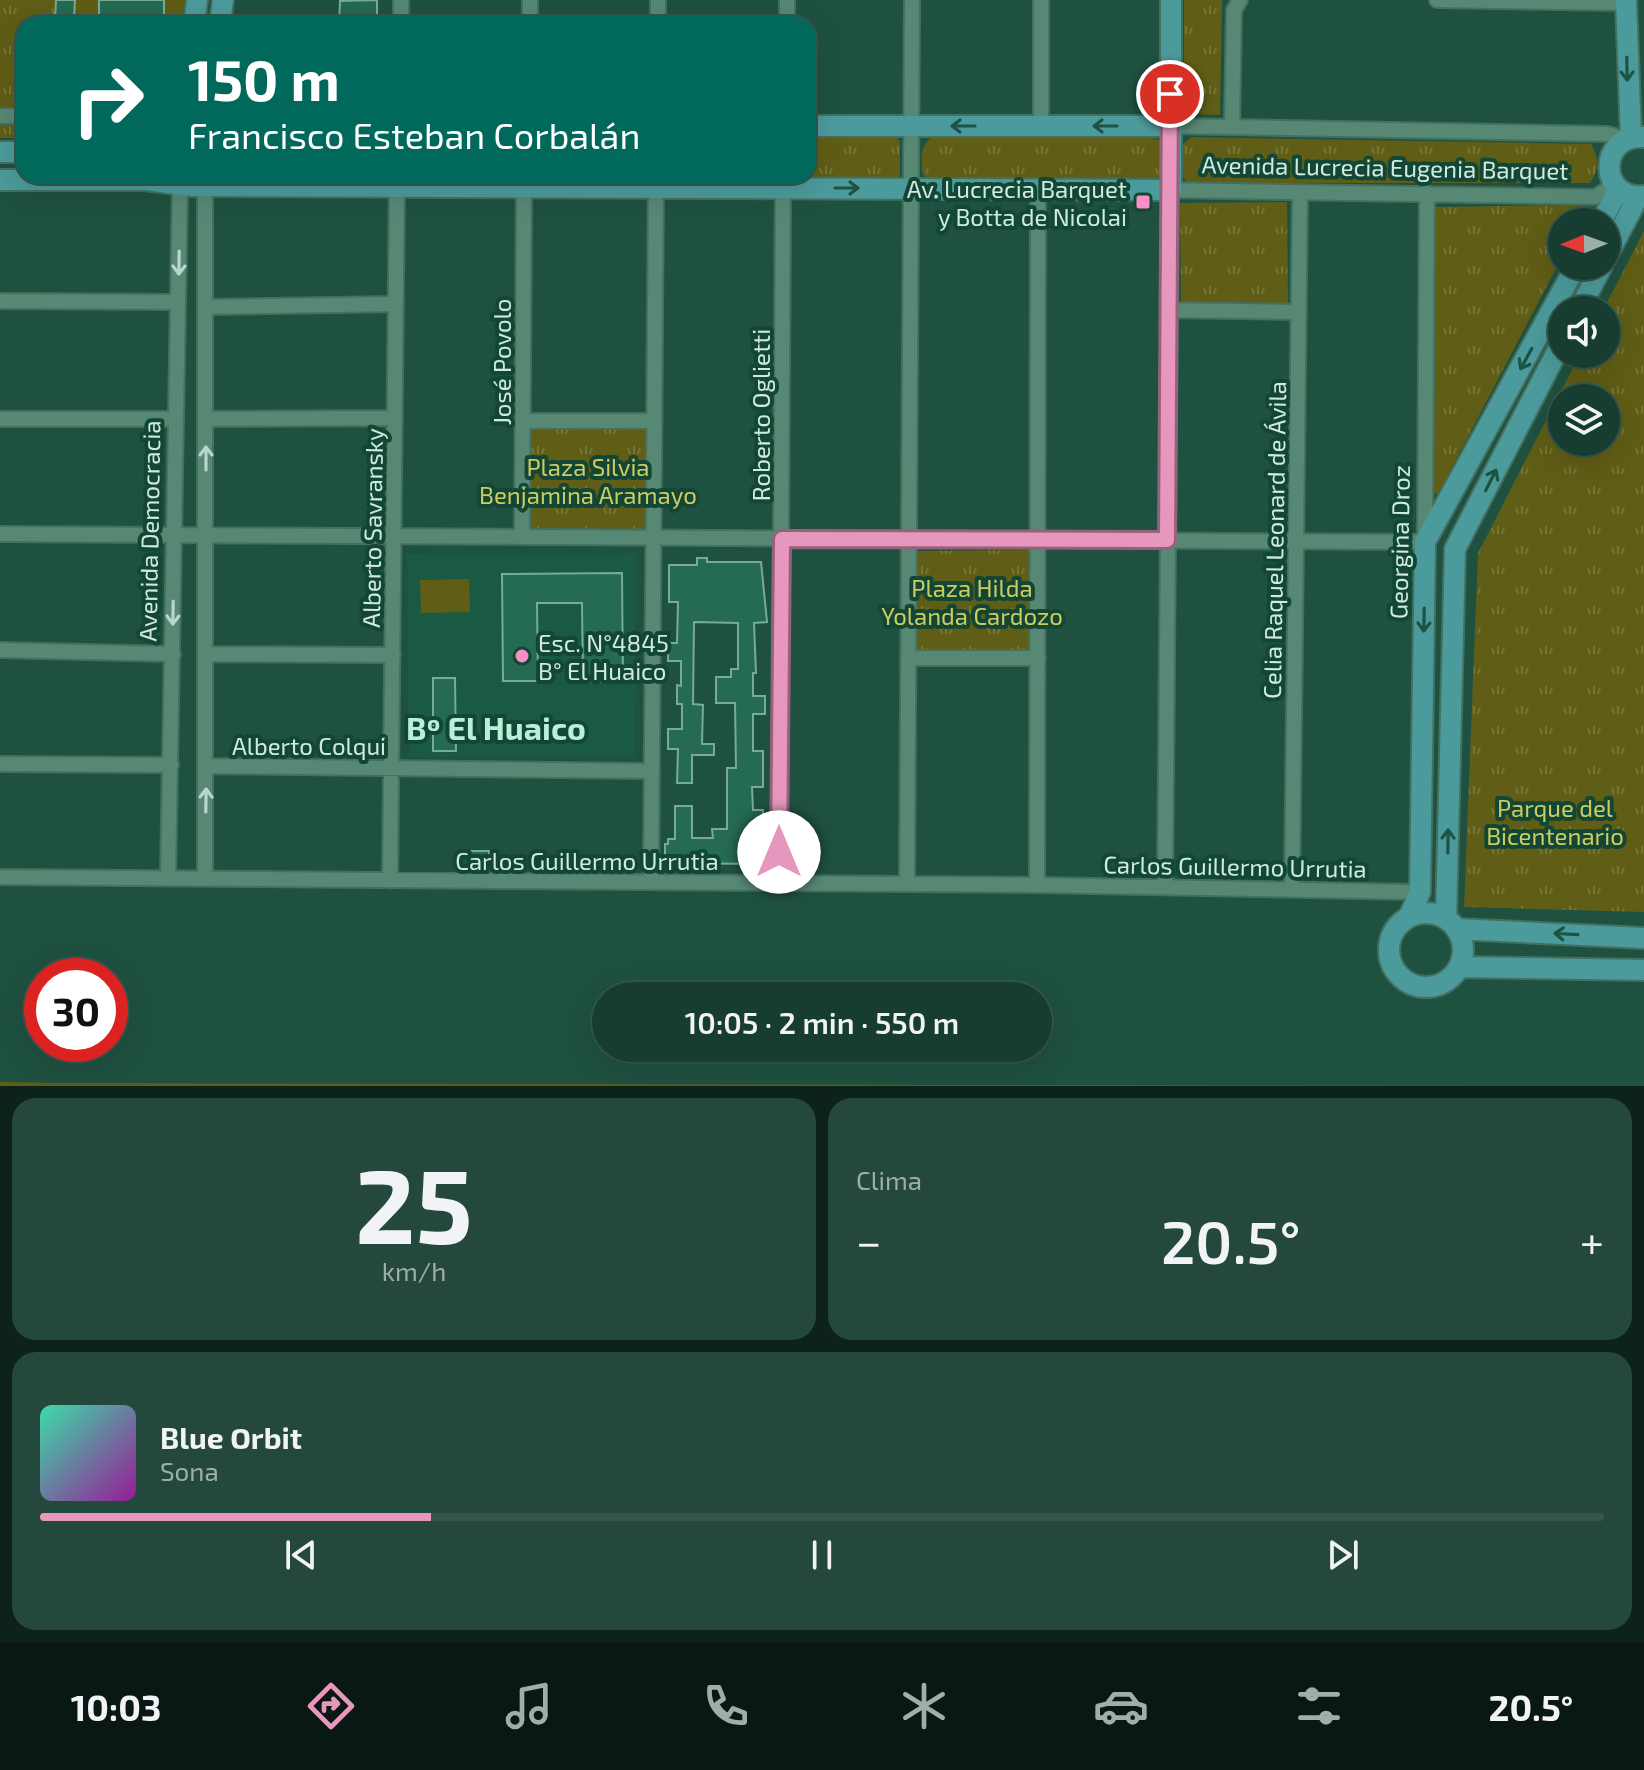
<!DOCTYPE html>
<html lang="es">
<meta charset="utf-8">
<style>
body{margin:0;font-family:"Exo 2",sans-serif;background:#24483c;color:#f1f3f6;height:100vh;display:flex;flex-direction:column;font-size:30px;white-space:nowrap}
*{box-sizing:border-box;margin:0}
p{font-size:26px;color:#9eaeab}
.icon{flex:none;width:44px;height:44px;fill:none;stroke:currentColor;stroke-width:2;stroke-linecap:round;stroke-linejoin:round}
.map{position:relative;height:1086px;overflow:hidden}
.side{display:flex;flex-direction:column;gap:12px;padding:12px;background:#0d221a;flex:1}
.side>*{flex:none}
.guide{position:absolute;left:16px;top:16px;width:800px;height:168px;border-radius:24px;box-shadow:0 8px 32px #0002,0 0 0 2px #36564c;background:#00695c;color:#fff;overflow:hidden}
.needle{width:52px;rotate:269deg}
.controls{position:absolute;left:1548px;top:208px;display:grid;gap:16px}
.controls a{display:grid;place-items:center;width:72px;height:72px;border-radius:50%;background:#173d30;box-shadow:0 8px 32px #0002,0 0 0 2px #36564c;font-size:40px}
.speed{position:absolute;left:24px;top:958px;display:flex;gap:16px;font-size:40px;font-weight:700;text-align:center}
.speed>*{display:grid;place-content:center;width:104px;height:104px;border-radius:50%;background:#173d30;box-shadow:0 8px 32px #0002,0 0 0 2px #36564c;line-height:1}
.speed .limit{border:12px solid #d22;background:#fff;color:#111}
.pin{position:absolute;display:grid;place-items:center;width:68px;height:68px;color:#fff;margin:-34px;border:4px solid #fff;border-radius:50%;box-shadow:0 2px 8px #0007}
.me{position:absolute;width:88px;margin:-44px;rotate:0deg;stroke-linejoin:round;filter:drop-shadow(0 0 6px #0008)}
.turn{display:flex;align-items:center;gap:28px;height:168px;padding:0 40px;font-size:36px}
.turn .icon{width:104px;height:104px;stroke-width:2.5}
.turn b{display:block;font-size:56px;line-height:68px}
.big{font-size:60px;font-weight:600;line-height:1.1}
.side .card{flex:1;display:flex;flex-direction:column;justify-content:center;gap:12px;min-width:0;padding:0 28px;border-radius:24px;background:#24483c}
.side .dial{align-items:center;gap:0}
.dial b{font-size:104px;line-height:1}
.song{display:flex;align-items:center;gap:24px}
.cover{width:96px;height:96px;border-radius:12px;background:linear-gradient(135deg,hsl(160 70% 55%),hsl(300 70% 35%))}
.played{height:8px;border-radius:4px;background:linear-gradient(90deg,#e797bd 25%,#36564c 25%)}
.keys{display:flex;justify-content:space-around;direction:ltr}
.heat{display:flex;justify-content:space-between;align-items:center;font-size:44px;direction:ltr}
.side .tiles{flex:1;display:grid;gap:12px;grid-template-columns:1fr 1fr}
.card:last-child{grid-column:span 2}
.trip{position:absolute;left:592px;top:982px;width:460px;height:80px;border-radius:40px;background:#173d30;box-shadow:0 8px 32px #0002,0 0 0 2px #36564c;font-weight:600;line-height:80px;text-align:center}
.tabs{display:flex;height:128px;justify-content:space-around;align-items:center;background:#091813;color:#9eaeab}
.tabs .icon{width:56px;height:56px}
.tabs .current{color:#e797bd}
.tabs b{font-size:36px;color:#f1f3f6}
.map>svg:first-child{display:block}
.built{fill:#1a5944}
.grass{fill:url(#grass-tufts);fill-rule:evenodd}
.pitch{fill:#605d16}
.building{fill:#256a52;stroke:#78ab96;stroke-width:2}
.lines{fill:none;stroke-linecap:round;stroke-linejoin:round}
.street-casing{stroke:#437061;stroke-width:18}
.secondary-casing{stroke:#437061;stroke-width:24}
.street{stroke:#568874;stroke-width:14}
.secondary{stroke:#4c9b9c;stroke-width:20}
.oneway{stroke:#1b5344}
.oneway2{stroke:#b8d6ca}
.route-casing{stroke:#96627b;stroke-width:20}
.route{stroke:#e797bd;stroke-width:14}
.poi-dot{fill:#f98fc8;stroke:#124635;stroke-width:3}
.labels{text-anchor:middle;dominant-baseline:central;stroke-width:8;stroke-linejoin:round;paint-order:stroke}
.street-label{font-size:24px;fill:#d0eadf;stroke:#124635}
.poi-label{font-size:24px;fill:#d0eadf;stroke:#124635;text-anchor:end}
.park-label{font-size:24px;fill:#cecb61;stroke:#124635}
.district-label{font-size:32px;font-weight:bold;fill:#baefd9;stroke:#124635}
</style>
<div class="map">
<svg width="1644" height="1086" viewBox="0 0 1644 1086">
<defs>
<pattern id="grass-tufts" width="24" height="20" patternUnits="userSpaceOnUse" patternTransform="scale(2)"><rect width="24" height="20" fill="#605d16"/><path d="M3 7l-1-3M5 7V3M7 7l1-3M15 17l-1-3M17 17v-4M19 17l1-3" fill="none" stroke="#767437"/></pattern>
</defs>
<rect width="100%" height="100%" fill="#1f5140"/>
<path class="built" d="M636,553l-1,205 -226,-1 -2,-203z"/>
<path class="grass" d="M0,0h186l-2,24h-160v114h-24z
M1184,0h38l-2,115 -36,-1z
M808,134l86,1 6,6v35l-6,6 -221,-1 -8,-5h143z
M937,134l212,2 12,5 1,34 -10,10 -216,-2 -13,-8c-2,-20 -4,-31 14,-41z
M1191,137l400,7c8,16 9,23 -1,39h-401l-7,-7v-31z
M1287,202l1,103 -107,1 -1,-103z
M1582,205l3,3 -4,14h-19v35l-124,237 -8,-1 5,-286z
M1644,231v681l-180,-5 14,-354 102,-199h26v-44h-3zM1562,398h44v44h-44z
M523,421h131l-1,117 -131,-1z
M1029,550l1,100 -115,1 -1,-100z
M0,1082l58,1 1497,3h-1555z"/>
<path class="pitch" d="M469,579l1,33 -49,1 -1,-33z"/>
<path class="building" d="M56,0h19l-1,18h-5v3h-14z
M99,0h65v24h-65z
M377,0v15l-13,1v8h-25l1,-23z
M697,558h10v4h54l6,60 -13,1 2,50h-3v23h12v18h-12v37h10v36h-11l1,23h10l-3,54 -95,-1v-19h3v-5h7v-33h17v32h21l-1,-9h15v-61h9l-1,-65h-19v-26h15v-8h7v-46l-44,-1 -1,82 10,1 -1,39h12v11h-22v28h-15l1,-34h-10v-20h14v-25h-5v-19l4,1v-25h-13v-18h9l1,-41h-9v-37h28z
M622,573l1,108 -40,1 -1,-79h-45l1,78h-35l-1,-107z
M433,678h22l1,73h-23z
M470,851h19v20h-19z"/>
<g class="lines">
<defs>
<path id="street" d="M787,0v24
M1437,0l189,3
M401,24v-24
M530,24v-24
M658,24v-24
M0,116h24
M1041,126v-126
M1170,126l437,8 18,5
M1232,126l2,-116 6,-10
M205,186v692
M0,301l178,1
M206,307l190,-3
M1170,310l128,2
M0,419h176
M206,419l189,-1
M523,421h131
M0,534l1425,8 2,-349
M522,537l2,-350
M0,650l173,4
M206,654l187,1
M910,658h128
M0,764l171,1
M206,766l446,5
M0,877l1037,8 377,7
M168,877l12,-692
M390,881l7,-705
M651,882l5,-706
M779,883l4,-695
M907,884l5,-884
M1037,885l1,-696
M1165,887l6,-697 424,7 20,-12
M1292,888l8,-696"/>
<path id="secondary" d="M1626,0l5,137
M194,24l3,-24
M220,24l3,-24
M808,126h362
M1643,137c-46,-2 -44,64 1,59
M0,152h24
M0,180h145l47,6 979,4v-190
M1601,222l18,-33
M1606,258l32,-61
M1579,310l23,-44
M1389 950a37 37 0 1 1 74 0a37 37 0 1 1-74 0Z
M1409,917l11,-25 5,-350 151,-276
M1446,919l9,-370 107,-207
M1456,929l188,9
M1460,967l184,3"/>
</defs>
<use href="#street" class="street-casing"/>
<use href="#secondary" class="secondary-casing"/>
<use href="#street" class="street"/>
<use href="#secondary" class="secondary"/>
</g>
<defs><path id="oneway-shaft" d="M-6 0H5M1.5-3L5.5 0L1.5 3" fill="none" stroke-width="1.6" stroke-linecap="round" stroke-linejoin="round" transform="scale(2)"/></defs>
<g class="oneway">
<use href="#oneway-shaft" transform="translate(1627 69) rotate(89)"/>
<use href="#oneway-shaft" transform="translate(963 126) rotate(-180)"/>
<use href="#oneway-shaft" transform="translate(1105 126) rotate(180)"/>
<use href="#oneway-shaft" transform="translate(847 188)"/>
<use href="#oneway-shaft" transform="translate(1526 359) rotate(119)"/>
<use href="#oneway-shaft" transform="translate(1491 480) rotate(-63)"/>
<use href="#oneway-shaft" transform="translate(1424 620) rotate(91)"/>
<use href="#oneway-shaft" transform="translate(1448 841) rotate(-89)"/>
<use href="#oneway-shaft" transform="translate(1566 934) rotate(-177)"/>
</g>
<g class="oneway2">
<use href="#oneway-shaft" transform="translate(179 263) rotate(91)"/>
<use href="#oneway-shaft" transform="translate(206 458) rotate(-90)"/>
<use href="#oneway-shaft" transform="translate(173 613) rotate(91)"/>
<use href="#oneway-shaft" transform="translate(206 800) rotate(-89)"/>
</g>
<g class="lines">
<defs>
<path id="route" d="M779,852l3,-313 385,1 3,-446"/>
</defs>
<use href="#route" class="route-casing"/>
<use href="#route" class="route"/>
</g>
<g class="poi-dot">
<rect x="1135" y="194" width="16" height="16" rx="4"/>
<circle cx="522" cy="656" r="8"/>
</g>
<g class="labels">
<g class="street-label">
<text transform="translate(1385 167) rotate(1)">Avenida Lucrecia Eugenia Barquet</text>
<text transform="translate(501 362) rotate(-90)">José Povolo</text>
<text transform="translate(760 415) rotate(-90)">Roberto Oglietti</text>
<text transform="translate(372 528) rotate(-89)">Alberto Savransky</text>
<text transform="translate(149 531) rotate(-89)">Avenida Democracia</text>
<text transform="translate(1274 540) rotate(-89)">Celia Raquel Leonard de Ávila</text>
<text transform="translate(1399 542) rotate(-89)">Georgina Droz</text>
<text x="309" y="745">Alberto Colqui</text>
<text x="587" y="860">Carlos Guillermo Urrutia</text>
<text transform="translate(1235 866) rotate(1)">Carlos Guillermo Urrutia</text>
</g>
<g class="poi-label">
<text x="1127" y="188">Av. Lucrecia Barquet<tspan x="1127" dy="28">y Botta de Nicolai</tspan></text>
<text x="538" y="642" text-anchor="start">Esc. N°4845<tspan x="538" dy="28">B° El Huaico</tspan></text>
</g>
<g class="park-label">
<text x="588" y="466">Plaza Silvia<tspan x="588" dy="28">Benjamina Aramayo</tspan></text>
<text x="972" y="587">Plaza Hilda<tspan x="972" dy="28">Yolanda Cardozo</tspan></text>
<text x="1555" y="807">Parque del<tspan x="1555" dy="28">Bicentenario</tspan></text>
</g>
<g class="district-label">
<text x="496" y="727">Bº El Huaico</text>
</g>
</g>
</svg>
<div class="controls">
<a><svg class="needle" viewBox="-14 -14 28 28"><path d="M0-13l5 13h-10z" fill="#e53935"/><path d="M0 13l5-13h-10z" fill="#9eaeab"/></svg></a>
<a><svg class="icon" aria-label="sound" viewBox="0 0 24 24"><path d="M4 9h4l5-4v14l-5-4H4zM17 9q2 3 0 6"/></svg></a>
<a><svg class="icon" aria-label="layers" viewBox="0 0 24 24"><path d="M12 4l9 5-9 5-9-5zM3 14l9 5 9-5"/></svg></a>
</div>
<div class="speed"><div class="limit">30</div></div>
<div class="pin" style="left:1170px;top:94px;background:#d93025"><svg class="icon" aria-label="arrive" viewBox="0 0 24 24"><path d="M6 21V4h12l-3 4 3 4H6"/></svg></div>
<svg class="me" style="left:779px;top:852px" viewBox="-20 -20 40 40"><circle r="19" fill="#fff"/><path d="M0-13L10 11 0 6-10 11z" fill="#e797bd"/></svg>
<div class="trip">10:05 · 2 min · 550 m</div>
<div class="guide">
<div class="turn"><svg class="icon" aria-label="right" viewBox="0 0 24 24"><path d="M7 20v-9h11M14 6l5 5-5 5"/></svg><div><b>150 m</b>Francisco Esteban Corbalán</div></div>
</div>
</div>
<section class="side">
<div class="tiles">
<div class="card dial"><b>25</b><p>km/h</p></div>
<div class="card"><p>Clima</p>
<div class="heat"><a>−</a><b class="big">20.5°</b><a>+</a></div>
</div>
<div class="card">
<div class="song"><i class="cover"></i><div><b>Blue Orbit</b><p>Sona</p></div></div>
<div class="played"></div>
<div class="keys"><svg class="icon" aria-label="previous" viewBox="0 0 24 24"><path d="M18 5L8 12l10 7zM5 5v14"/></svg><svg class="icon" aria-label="pause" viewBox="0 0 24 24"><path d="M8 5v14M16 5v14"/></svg><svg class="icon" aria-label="next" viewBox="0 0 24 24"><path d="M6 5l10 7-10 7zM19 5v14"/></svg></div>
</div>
</div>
</section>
<nav class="tabs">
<b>10:03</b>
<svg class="icon current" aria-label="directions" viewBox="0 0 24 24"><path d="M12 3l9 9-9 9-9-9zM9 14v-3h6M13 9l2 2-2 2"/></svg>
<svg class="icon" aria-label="music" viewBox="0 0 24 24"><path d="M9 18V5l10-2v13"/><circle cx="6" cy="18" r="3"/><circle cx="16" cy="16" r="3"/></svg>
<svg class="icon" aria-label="phone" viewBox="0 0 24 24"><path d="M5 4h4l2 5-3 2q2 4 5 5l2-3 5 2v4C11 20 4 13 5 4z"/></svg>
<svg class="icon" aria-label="climate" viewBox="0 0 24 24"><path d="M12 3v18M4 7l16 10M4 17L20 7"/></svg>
<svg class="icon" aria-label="car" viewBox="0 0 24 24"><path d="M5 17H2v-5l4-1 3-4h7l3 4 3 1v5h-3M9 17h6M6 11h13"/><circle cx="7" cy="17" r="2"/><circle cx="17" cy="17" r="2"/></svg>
<svg class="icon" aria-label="filters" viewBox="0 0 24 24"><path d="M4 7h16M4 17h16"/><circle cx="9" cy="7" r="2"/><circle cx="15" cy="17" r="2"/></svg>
<b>20.5°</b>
</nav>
